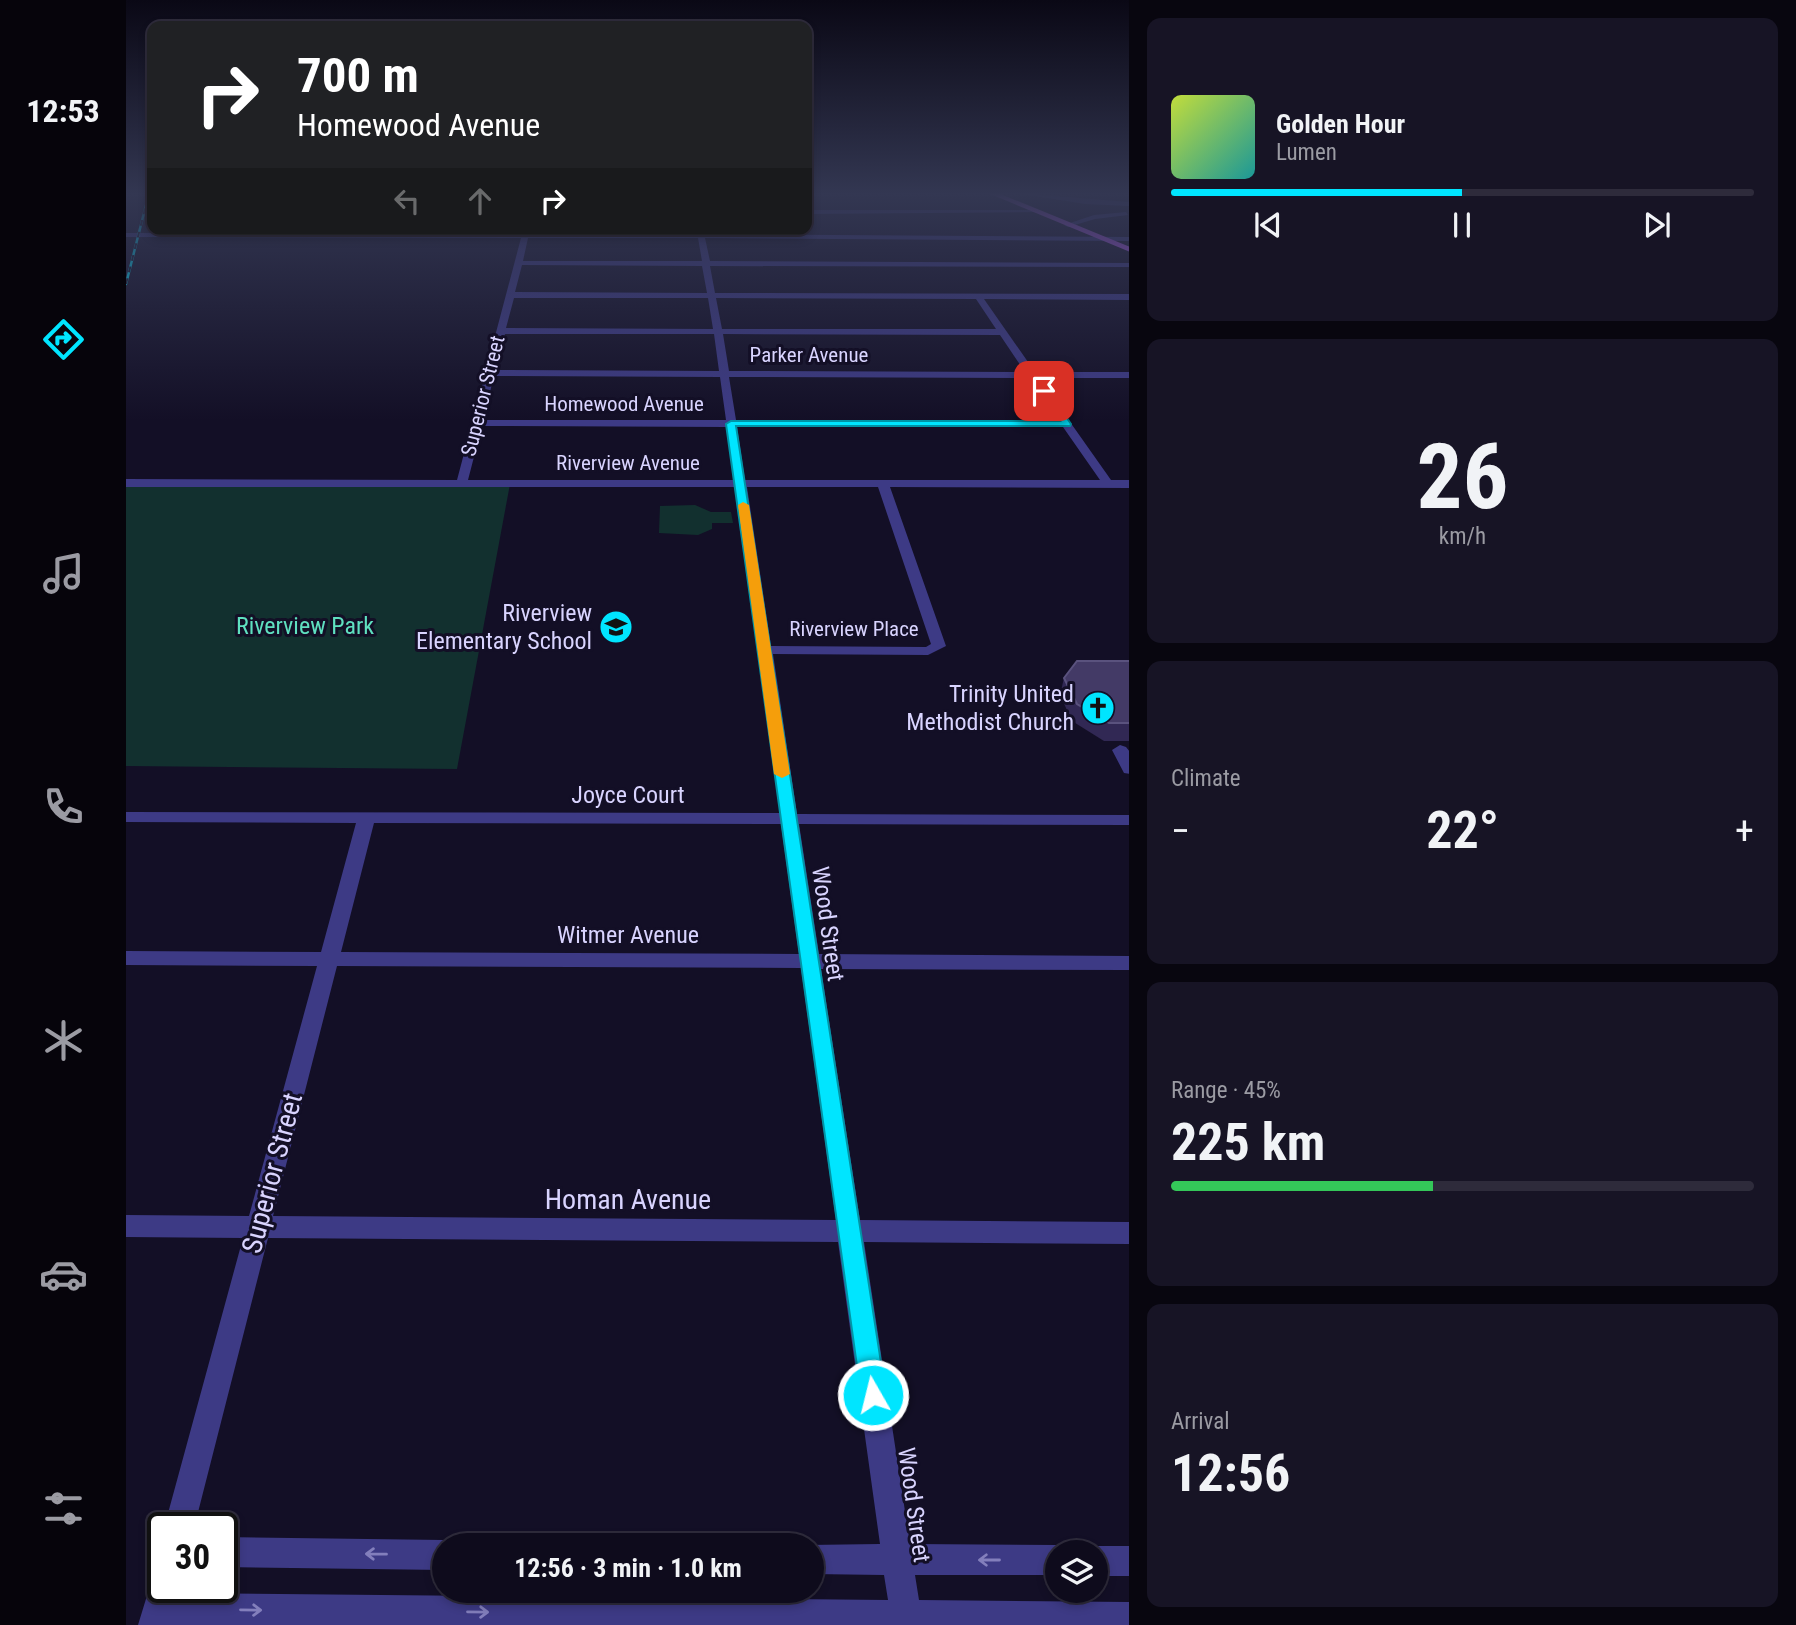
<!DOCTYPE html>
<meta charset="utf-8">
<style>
body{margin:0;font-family:"Roboto Condensed",sans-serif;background:#171425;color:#f1f3f6;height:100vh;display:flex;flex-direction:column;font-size:26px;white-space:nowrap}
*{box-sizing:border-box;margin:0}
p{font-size:23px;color:#9b9ba3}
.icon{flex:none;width:38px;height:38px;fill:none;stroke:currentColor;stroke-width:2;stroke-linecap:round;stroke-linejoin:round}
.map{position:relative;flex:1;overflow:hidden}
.panel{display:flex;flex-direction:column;gap:18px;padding:18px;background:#08060f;width:667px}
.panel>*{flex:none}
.guide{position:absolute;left:21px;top:21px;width:665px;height:214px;border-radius:14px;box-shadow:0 4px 10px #0003,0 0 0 2px #2e2b3b;background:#202124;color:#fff;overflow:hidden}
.fabs{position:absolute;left:919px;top:1540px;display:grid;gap:14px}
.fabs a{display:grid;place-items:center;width:63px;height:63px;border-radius:50%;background:#0e0b1c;box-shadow:0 4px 10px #0003,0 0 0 2px #2e2b3b;font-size:35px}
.speed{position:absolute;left:21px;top:1512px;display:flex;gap:14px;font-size:35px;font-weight:700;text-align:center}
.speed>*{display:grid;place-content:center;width:91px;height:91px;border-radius:50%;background:#0e0b1c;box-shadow:0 4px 10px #0003,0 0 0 2px #2e2b3b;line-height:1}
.speed .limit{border:4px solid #111;border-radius:10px;background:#fff;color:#111}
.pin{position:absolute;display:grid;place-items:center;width:60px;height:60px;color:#fff;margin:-30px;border-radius:14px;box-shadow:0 4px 10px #0006}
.me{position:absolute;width:77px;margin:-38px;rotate:352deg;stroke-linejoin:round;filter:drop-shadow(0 0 5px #0008)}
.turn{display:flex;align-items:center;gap:24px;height:147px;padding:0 35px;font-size:32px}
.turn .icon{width:91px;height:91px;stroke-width:2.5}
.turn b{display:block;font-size:49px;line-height:60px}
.lanes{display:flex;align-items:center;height:66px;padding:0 35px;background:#0003;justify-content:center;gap:35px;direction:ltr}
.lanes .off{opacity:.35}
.big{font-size:52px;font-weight:700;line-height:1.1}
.panel .tile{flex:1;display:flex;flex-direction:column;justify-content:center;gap:10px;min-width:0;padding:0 24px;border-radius:14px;background:#171425}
.panel .dial{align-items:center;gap:0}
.dial b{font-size:91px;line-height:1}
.song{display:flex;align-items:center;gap:21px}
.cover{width:84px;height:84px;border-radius:10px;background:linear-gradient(135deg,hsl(70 70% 55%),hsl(180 70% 35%))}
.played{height:7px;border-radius:4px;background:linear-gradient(90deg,#00e5ff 50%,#2e2b3b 50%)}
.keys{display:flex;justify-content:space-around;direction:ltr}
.heat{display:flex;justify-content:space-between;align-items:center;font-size:38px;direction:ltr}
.charge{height:10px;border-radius:5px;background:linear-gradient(90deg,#34c759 45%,#2e2b3b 0)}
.trip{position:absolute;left:306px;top:1533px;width:392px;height:70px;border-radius:35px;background:#0e0b1c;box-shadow:0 4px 10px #0003,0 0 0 2px #2e2b3b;font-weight:700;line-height:70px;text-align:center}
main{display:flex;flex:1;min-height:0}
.tab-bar{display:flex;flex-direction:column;width:126px;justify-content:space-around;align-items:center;background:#06040b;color:#9b9ba3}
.tab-bar .icon{width:49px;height:49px}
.tab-bar .active{color:#00e5ff}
.tab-bar b{font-size:32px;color:#f1f3f6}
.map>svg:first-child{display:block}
.green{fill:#12302f}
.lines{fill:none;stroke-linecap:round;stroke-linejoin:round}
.minor{fill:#3d3a85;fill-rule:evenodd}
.major{fill:#c25bff;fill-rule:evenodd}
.rail-casing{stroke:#00e5ff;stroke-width:2.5}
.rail{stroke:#130f26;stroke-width:2;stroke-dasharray:6;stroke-linecap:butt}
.wall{fill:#312854}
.building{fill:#433a66;stroke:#5a527e;stroke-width:2}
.oneway{stroke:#837fbc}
.route{fill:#00e5ff;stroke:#0095a6;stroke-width:2}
.slow{fill:#f59e0b}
.labels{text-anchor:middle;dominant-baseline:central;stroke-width:6;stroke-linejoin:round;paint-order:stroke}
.far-street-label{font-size:21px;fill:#d9d4ff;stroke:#130f26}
.poi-label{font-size:24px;fill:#d9d4ff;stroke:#130f26;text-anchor:end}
.park-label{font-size:24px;fill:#5fe0c0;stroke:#130f26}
.street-label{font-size:24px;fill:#d9d4ff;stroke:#130f26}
.near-street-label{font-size:28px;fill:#d9d4ff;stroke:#130f26}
</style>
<main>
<nav class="tab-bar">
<b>12:53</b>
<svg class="icon active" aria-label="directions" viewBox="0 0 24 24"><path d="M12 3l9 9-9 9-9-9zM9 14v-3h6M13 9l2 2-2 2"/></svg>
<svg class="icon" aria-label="music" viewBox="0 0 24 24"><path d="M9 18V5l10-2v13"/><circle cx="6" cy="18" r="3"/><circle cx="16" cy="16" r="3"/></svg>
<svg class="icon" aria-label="phone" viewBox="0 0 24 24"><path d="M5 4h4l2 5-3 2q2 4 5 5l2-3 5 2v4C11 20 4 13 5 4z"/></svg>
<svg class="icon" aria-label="climate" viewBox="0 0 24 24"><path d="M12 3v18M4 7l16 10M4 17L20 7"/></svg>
<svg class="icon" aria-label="car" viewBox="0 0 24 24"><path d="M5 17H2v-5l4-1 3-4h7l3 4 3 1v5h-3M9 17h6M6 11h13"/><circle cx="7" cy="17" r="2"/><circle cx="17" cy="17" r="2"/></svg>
<svg class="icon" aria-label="filters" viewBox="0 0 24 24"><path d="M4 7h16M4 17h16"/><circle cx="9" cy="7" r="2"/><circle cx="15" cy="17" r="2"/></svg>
</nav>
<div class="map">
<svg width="1004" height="1625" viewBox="0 0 1004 1625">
<rect width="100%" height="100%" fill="#130f26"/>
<path class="green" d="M27,229h285l-3,5 -283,-1z
M384,484l-53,285 -331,-3v-281z
M569,505l16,7h20l2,11h-21v6l-14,6 -39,-2 1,-27z"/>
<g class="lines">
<path class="minor" d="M890,193l114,9v4l-45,-2z
M681,210h230l4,2 -234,2z
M1000,212l2,3 -33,4 -27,8 -4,-2 30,-10z
M397,229h8l-1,5h167l-1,-5h8l1,5 425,3v4l-425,-3 5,23 420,2v4l-420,-1 5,27 415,1v6l-146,-1 51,73h95v6h-91l72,102h19v8l-240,-1 56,159 -18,9 -155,-1 24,160 333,1v10l-331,-1 20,130 311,2v14l-309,-1 39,251 270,2v22l-266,-2 46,302 147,1 12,7h-12v23h-142l4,25 211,2v23h-992l15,-49 10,-4v15h16l-1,6 710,7 -4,-25 -72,-1v-29h-4l72,-1 -42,-302 -570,-4 -74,290h-30l79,-290 -117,-1v-22l123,1 68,-250 -191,-1v-14l195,1 35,-129 -230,-1v-10l654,1 -45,-326h-609v-8l331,1 64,-242 -395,-1v-4l396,1zM402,238h170l4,23h-179zM396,265l180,1 5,27 -192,-1zM388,298h194l5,31 -207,-1zM590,298l260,1 20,30h-274zM379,334h209l5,37 -223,-1zM597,334l277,1 25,37 -296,-1zM368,376l226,1 6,43h-243zM603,377l300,1 30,43 -323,-1zM356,426l244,1 8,53h-266zM611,427h326l37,53h-355zM621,487h131l53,157 -5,3 -155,-1zM248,823l407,1 18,130 -458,-2zM211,966l464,2 35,252 -563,-4z
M994,745l6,2 4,5v22l-6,-1 -12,-23z
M96,1537l222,3 11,5h-11v25l-222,-3z
M970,1546h34v30h-34v-24h-12z"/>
<path class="major" d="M862,193h10l132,54v5z"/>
<defs>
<path id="rail" d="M0,284l23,-91"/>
</defs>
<use href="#rail" class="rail-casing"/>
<use href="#rail" class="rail"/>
</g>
<path class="wall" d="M1004,661v80h-26l-32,-20 -12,-26 4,-17z"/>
<path class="building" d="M951,661h53v62h-21l-32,-19 -13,-26z"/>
<defs><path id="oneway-shaft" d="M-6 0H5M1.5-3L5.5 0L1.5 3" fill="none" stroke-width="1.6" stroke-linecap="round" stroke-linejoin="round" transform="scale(1.75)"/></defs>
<g class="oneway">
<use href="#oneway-shaft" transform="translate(250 1554) rotate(-179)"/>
<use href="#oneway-shaft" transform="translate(863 1560) rotate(-180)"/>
<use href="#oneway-shaft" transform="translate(125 1610) rotate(1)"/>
<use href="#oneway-shaft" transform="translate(352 1612) rotate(1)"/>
</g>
<linearGradient id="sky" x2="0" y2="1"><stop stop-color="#0a0815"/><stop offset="0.46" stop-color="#333752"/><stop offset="1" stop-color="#333752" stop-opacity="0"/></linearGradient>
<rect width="1004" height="421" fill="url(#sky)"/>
<path class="route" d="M914,389h7l24,35 -1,2h-334l150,969 -4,9 -9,3 -8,-3 -4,-9 -135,-971 5,-3h329l-21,-30z"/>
<path class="slow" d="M617,502l6,3 41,269 -8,4 -8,-4 -36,-269z"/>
<defs>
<symbol id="school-disc" viewBox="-11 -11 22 22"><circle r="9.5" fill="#00e5ff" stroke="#130f26"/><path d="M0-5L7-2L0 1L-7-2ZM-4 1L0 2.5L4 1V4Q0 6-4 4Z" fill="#111"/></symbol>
<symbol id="church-disc" viewBox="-11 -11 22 22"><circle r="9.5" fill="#00e5ff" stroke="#130f26"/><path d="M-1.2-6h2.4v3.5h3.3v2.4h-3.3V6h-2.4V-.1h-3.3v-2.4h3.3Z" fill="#111"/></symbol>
</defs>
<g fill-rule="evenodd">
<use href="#school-disc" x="471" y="608" width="38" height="38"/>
<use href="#church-disc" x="953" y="689" width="38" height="38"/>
</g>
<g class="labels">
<g class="far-street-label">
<text x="683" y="355">Parker Avenue</text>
<text transform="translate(357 396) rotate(-76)">Superior Street</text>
<text x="498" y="404">Homewood Avenue</text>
<text x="502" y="463">Riverview Avenue</text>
<text x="728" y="629">Riverview Place</text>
</g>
<g class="poi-label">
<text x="466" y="613">Riverview<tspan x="466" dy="28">Elementary School</tspan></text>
<text x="948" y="694">Trinity United<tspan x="948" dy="28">Methodist Church</tspan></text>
</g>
<g class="park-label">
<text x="179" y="626">Riverview Park</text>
</g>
<g class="street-label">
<text x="502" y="795">Joyce Court</text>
<text transform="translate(702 924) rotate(82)">Wood Street</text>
<text x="502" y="935">Witmer Avenue</text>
<text transform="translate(788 1505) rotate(82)">Wood Street</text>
</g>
<g class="near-street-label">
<text transform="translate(146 1173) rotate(-75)">Superior Street</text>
<text x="502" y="1199">Homan Avenue</text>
</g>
</g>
</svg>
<div class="fabs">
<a><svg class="icon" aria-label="layers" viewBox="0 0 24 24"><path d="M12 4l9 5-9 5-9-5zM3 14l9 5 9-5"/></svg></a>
</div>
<div class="speed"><div class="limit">30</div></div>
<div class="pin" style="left:918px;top:391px;background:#d93025"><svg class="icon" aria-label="arrive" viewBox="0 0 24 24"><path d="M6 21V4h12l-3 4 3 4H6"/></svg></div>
<svg class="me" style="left:747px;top:1395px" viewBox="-20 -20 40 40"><circle r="17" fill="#00e5ff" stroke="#fff" stroke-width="3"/><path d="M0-11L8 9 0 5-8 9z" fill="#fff"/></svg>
<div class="trip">12:56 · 3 min · 1.0 km</div>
<div class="guide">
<div class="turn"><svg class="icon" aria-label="right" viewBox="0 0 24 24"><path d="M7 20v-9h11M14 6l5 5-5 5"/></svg><div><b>700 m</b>Homewood Avenue</div></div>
<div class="lanes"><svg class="icon off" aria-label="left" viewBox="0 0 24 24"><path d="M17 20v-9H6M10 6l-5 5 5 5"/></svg><svg class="icon off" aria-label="ahead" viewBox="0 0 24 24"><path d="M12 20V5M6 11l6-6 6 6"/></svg><svg class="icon" aria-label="right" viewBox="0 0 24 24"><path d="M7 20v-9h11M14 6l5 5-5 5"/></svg></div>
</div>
</div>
<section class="panel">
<div class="tile">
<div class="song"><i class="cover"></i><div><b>Golden Hour</b><p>Lumen</p></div></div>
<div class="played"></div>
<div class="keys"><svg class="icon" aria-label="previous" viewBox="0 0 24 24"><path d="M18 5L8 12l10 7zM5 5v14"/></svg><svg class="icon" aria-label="pause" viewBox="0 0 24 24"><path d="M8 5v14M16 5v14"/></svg><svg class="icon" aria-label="next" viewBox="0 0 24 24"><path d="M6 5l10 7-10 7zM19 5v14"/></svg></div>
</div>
<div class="tile dial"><b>26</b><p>km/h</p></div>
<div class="tile"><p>Climate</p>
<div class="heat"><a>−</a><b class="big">22°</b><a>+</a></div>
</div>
<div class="tile"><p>Range · 45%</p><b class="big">225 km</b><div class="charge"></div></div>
<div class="tile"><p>Arrival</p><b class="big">12:56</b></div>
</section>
</main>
